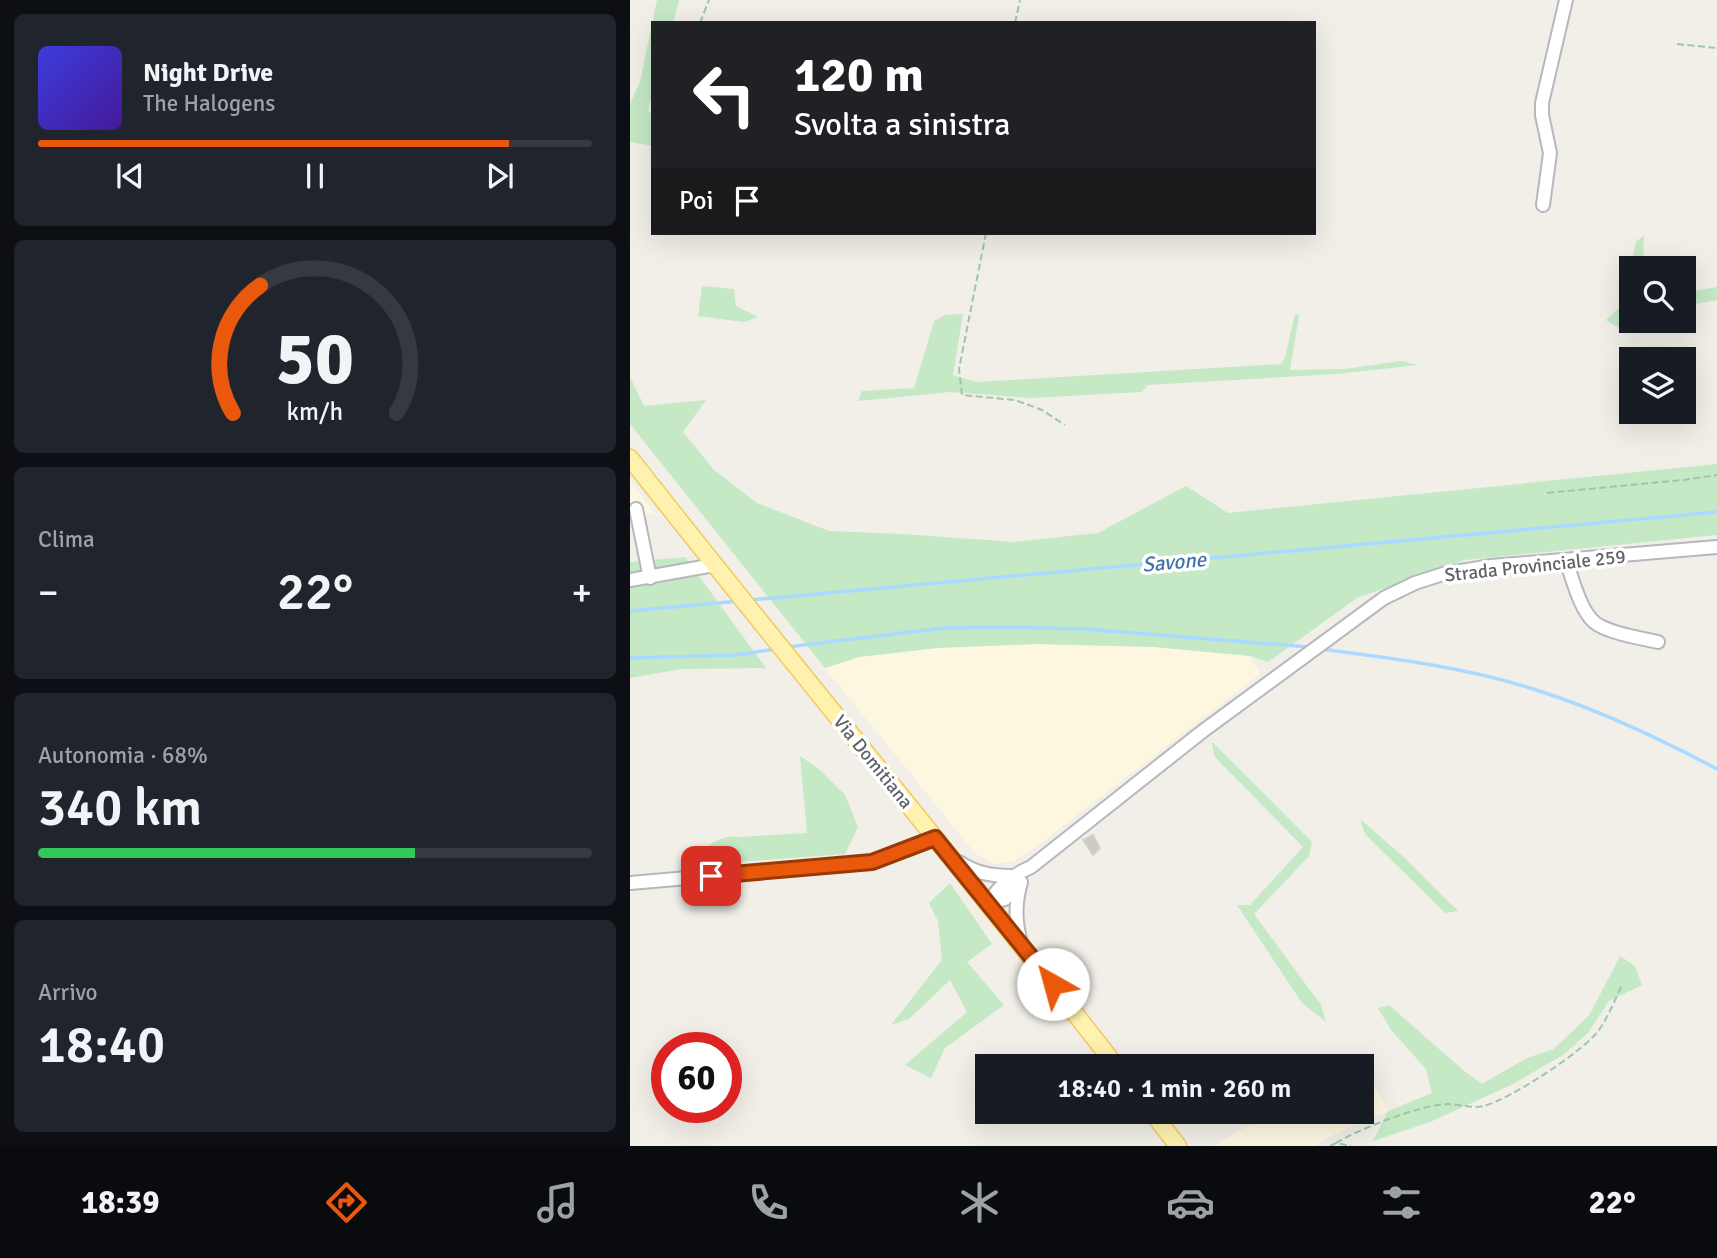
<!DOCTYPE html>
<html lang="it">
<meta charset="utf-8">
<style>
body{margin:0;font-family:Signika,sans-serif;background:#20242c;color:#f1f3f6;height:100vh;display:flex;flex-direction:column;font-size:26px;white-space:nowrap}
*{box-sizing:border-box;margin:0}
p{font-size:23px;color:#9ea1a6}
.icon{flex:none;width:38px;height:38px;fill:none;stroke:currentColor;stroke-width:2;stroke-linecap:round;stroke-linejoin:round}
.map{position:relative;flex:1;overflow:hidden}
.panel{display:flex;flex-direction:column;gap:14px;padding:14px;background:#0d0f14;width:630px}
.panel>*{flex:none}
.guide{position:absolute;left:21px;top:21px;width:665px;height:214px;border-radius:0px;box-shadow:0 7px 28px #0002;background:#202124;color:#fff;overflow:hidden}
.tools{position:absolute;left:989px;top:256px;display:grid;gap:14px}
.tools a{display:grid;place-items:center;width:77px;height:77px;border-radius:0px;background:#171b24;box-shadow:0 7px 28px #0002;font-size:35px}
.speed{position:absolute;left:21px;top:1032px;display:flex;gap:14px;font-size:35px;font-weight:700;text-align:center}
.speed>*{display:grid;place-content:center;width:91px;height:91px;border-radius:50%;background:#171b24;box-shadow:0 7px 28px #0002;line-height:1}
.speed .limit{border:10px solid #d22;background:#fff;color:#111}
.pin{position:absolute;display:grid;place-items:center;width:60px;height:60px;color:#fff;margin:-30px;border-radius:14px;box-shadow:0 4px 10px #0006}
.me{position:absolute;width:77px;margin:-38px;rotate:322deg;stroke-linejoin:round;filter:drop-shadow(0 0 5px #0008)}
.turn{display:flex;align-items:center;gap:24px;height:147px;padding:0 28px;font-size:32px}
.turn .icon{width:91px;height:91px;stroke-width:2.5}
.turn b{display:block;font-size:49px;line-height:60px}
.then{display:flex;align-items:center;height:66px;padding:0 28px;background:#0003;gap:14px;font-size:26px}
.big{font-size:52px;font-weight:600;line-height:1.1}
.panel .widget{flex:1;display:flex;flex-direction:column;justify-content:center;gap:10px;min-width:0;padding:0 24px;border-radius:10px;background:#20242c}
.panel .dial{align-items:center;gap:0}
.dial svg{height:182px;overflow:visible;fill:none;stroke:#363941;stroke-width:7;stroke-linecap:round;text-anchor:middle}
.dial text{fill:#f1f3f6;stroke:none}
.song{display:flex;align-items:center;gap:21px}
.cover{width:84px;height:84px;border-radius:10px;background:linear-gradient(135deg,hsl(240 70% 55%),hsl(260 70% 35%))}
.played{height:7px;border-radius:4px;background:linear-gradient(90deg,#ea580c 85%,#363941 85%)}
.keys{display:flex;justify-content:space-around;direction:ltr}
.heat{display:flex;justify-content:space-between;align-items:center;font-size:38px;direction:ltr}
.charge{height:10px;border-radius:5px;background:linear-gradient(90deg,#34c759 68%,#363941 0)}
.trip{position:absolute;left:345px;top:1054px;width:399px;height:70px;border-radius:0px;background:#171b24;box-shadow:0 7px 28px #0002;font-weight:600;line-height:70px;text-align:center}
.dock{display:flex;height:112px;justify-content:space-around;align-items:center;background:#090b0e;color:#9ea1a6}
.dock .icon{width:49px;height:49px}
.dock .selected{color:#ea580c}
.dock b{font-size:32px;color:#f1f3f6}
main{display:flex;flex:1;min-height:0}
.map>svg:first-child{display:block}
.commercial{fill:#fef7e0}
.green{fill:#c5e8c5}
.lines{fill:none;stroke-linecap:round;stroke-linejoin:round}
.stream{stroke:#aadaff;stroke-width:3.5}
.building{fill:#cccac5;stroke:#d6d1c6;stroke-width:2}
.minor-casing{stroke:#b5b8bc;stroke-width:16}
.major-casing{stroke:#f2c960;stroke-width:19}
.path{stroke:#9cc7a9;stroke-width:2;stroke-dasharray:7 3.5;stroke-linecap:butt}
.minor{stroke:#fff;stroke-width:12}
.major{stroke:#fff2af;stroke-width:16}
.route-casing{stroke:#983908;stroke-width:18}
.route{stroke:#ea580c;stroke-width:12}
.labels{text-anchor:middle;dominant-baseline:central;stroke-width:7;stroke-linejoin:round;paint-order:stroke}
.street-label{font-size:19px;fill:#5f6368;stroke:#fff}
.water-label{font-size:21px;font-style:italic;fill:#4174aa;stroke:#fff}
</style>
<main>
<section class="panel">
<div class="widget">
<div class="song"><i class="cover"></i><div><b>Night Drive</b><p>The Halogens</p></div></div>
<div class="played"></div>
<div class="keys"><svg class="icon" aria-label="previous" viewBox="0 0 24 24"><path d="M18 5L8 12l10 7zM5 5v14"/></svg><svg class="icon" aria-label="pause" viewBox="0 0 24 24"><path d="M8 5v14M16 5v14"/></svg><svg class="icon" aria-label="next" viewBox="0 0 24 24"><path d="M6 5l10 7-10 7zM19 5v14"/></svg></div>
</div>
<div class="widget dial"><svg viewBox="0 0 100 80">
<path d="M14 69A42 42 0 1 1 86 69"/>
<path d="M14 69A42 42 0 0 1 26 13" stroke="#ea580c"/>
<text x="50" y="56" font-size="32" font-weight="700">50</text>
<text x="50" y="72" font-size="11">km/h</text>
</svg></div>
<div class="widget"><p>Clima</p>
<div class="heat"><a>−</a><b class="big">22°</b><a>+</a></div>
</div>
<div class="widget"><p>Autonomia · 68%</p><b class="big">340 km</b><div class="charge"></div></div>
<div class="widget"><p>Arrivo</p><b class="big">18:40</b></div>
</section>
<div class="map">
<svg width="1087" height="1146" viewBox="0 0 1087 1146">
<rect width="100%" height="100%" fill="#f1efe8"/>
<path class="commercial" d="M0,481l25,32 -25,5z
M406,644l118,3 96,9 10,18 -227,175 -21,13 -17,2 -19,-10 -151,-186 34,-11 78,-9z
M730,1062l28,49 -54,23 -21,12h-100l61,-35h88v-45h-8z"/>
<path class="green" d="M27,0h22l-6,23h-20v69l-5,18 5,7v29l-23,-4v-38l10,-22z
M1014,235l-1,33h-12l1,52 -13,8 -13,-8 16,-15 14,-63z
M72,286l32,3 2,17 22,11 -14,5 -46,-6z
M1087,287v13l-33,6v-13z
M333,314l-10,61 23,7 305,-18 4,-7 10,-43 4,1 -9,55 55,-1 56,-8 17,4 -82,9 -188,11 -6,7 -112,6 -80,-6 -92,9 4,-10 52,-3 20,-67 11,-6z
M0,377l14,29 62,-6 -23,32 31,38 43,33 72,28 73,3 112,8 84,-9 88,-47 42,27 489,-49v71l-252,25 -108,38 -89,64 -18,-6 -96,-9 -118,-3 -99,4 -78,9 -34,11 -195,-244z
M55,557l81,111 -84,1 -52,9v-116z
M582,742l100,100 -3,14 -55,58 67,91 5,17 -24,-19 -65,-98h13l53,-58 -89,-91z
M170,756l20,14 25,25 13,32 -13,27 -161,12c16,-13 33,-33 54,-29l69,-4z
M730,819l47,41 51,51 -13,2 -80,-79z
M320,883l42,61 -25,18 37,43 -59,43 -14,30 -26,-13 62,-53 -17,-32 -41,39 -18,6 51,-65 -4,-39 -9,-18z
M990,956l15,10 7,19 -33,16 -21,32 -25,22 -50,29 -83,38 -57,19 15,-30 44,-18 -6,-24 -35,-39 -13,-22 11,-3 74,65 19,14 45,-26 27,-9 36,-35z"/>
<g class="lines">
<path class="stream" d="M120,600l967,-88
M0,611l109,-10
M157,647l157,-19 65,-1 76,2 224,18
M690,649c70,9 143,18 210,39 65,20 127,49 187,81
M0,658l106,-3 40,-6"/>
</g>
<path class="building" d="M463,835l7,13 -7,7 -10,-15z"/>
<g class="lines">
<defs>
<path id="minor" d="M913,205l7,-52 -8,-38v-12l24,-103
M6,509l14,69
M936,561c7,18 13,47 28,61 13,11 47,16 64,20
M0,580l84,-15
M329,862c17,11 32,14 52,14
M0,883l242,-21 63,-24
M358,904c11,-19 23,-28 43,-37l172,-136 181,-133 31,-15 28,-9 48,-8 226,-19
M358,904l17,-5 14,-15
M391,943c-6,-23 -6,-39 0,-61"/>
<path id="major" d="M0,458c160,204 327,403 486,608
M521,1111l27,35"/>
</defs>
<use href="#minor" class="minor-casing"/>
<use href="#major" class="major-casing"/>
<path class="path" d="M70,23l9,-23
M385,23l5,-23
M1047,44l40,4
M356,233l-27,136 3,26 53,5 27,10 23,15
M917,493l136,-13 34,-5
M706,1143c23,-14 84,-38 111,-39 12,0 25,5 37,2 26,-7 99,-54 115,-76 9,-13 15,-28 22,-43
M700,1146l6,-3 15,3"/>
<use href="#minor" class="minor"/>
<use href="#major" class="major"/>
</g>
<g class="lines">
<defs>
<path id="route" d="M81,876l161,-14 63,-24 118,146"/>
</defs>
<use href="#route" class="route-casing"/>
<use href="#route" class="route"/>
</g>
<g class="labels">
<g class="street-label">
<text transform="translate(905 566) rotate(-6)">Strada Provinciale 259</text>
<text transform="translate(243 762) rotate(51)">Via Domitiana</text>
</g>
<g class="water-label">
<text transform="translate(544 562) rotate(-5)">Savone</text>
</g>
</g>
</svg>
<div class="tools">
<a><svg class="icon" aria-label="search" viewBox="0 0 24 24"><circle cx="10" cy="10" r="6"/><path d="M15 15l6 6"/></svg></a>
<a><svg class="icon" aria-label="layers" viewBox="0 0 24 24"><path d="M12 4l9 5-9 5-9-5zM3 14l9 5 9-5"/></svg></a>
</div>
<div class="speed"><div class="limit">60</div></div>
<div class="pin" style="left:81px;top:876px;background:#d93025"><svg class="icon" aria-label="arrive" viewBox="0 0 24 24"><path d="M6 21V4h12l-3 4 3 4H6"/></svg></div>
<svg class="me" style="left:423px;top:984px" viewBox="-20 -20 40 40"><circle r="19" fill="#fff"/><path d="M0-13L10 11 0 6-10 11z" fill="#ea580c"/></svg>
<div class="trip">18:40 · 1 min · 260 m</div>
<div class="guide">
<div class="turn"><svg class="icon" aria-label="left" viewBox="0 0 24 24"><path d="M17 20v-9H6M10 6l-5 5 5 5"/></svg><div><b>120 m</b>Svolta a sinistra</div></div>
<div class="then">Poi<svg class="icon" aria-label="arrive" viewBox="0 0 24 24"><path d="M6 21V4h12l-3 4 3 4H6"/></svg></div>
</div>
</div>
</main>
<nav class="dock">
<b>18:39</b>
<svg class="icon selected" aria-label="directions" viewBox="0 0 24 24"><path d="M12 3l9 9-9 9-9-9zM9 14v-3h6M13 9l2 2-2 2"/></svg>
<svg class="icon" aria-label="music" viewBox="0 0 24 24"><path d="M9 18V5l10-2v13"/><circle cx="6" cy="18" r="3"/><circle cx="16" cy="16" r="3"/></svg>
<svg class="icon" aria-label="phone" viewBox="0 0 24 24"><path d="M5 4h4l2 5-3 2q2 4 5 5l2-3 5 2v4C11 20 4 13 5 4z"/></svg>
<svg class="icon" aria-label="climate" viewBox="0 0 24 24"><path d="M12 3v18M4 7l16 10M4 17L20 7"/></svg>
<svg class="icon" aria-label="car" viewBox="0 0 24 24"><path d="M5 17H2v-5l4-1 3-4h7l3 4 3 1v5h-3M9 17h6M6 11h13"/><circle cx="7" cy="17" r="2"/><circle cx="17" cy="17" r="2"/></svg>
<svg class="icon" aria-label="filters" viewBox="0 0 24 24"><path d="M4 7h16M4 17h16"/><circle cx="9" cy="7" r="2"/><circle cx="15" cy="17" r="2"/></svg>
<b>22°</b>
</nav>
